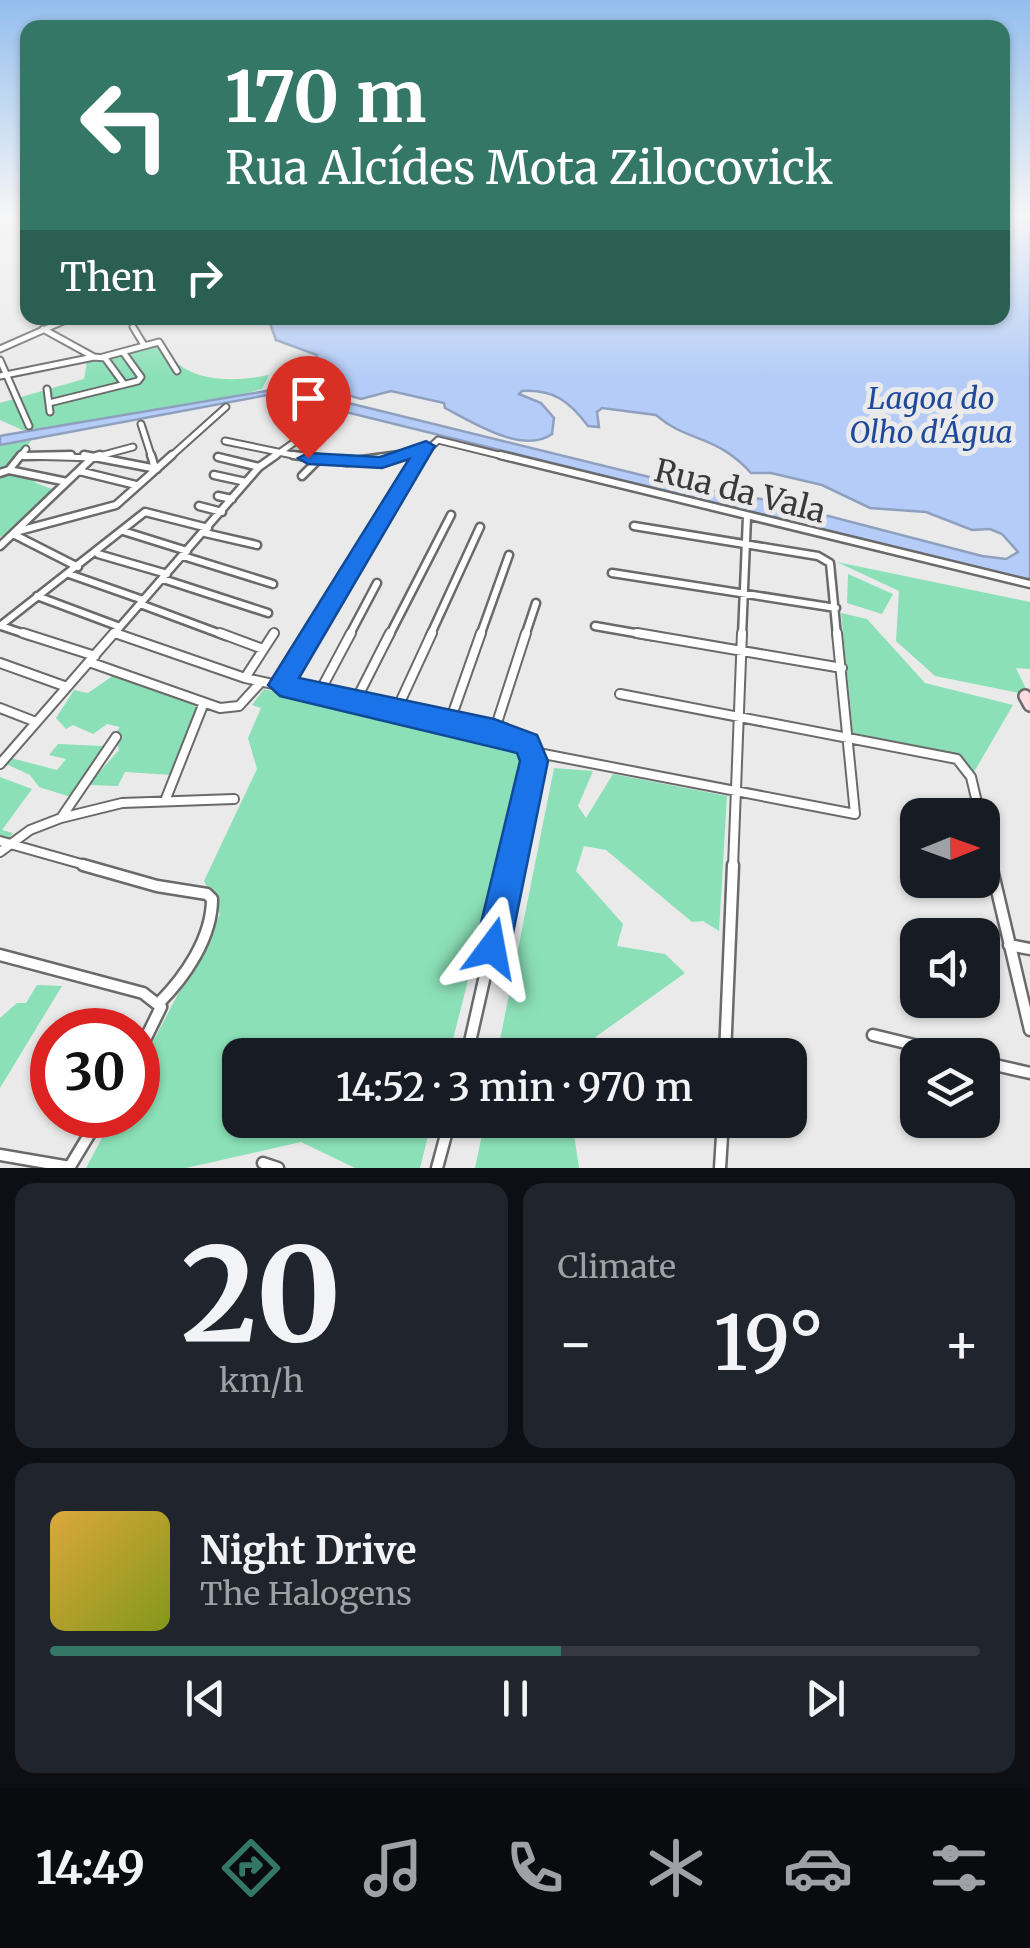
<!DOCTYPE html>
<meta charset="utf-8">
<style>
body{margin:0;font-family:Merriweather,serif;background:#20242c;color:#f1f3f6;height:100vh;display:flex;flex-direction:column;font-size:38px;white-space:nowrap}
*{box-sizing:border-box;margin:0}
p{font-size:32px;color:#9ea1a6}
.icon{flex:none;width:55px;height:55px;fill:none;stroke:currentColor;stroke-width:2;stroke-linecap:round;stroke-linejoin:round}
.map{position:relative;height:1168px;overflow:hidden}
.side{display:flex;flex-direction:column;gap:15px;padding:15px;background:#0d0f14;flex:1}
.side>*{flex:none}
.banner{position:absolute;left:20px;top:20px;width:990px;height:305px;border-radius:20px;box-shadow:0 2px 8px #0004;background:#357767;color:#fff;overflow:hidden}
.needle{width:65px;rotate:89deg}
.tools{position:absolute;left:900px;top:798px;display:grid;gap:20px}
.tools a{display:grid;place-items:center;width:100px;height:100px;border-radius:20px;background:#171b24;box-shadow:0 2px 8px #0004;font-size:50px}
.speed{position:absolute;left:30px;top:1008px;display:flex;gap:20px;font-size:50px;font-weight:700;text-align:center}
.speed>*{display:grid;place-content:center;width:130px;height:130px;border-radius:50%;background:#171b24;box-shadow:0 2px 8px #0004;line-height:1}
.speed .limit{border:15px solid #d22;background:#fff;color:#111}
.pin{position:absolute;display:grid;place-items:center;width:85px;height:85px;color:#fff;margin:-102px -42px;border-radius:50% 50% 50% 0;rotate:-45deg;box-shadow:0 0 10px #0007}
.pin .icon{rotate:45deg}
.me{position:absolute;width:110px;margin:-55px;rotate:13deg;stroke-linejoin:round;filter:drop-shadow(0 0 8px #0008)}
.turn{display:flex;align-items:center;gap:35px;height:210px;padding:0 40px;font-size:45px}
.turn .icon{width:130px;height:130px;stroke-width:2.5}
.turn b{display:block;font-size:70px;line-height:85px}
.then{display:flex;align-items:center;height:95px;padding:0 40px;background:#0003;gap:20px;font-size:38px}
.big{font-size:75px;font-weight:600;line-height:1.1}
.side .card{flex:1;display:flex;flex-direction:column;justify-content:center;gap:15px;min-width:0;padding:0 35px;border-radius:20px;background:#20242c}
.side .dial{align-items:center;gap:0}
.dial b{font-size:130px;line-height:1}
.song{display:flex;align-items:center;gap:30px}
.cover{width:120px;height:120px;border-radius:15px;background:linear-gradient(135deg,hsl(40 70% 55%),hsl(70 70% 35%))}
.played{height:10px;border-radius:5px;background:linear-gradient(90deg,#357767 55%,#363941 55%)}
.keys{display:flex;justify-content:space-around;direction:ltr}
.heat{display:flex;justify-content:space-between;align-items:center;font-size:55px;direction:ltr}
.side .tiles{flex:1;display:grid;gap:15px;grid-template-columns:1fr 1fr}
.card:last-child{grid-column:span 2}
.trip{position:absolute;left:222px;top:1038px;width:585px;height:100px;border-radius:20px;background:#171b24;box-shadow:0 2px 8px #0004;font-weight:600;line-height:100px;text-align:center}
.menu{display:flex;height:160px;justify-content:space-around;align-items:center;background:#090b0e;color:#9ea1a6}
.menu .icon{width:70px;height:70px}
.menu .selected{color:#357767}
.menu b{font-size:45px;color:#f1f3f6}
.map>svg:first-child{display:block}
.green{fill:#8be0b7}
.water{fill:#b4ccf7;stroke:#8fa0be;stroke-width:2.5;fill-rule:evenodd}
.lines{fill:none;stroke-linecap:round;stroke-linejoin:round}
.minor-far4-casing{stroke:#6a6a6b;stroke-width:6}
.minor-far3-casing{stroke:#6a6a6b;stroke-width:9}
.minor-far2-casing{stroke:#6a6a6b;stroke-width:11}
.minor-far1-casing{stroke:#6a6a6b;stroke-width:12}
.minor-casing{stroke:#6a6a6b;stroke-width:15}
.secondary-casing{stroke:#6a6a6b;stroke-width:16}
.minor-far4{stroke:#fff;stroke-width:4}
.minor-far3{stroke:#fff;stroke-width:5}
.minor-far2{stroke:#fff;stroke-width:6}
.minor-far1{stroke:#fff;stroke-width:8}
.minor{stroke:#fff;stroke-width:10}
.secondary{stroke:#fedbe0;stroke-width:11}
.route{fill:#1a73e8;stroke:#114b97;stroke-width:2.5}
.labels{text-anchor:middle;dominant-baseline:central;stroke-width:10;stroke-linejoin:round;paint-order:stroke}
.far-water-label{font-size:30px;font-style:italic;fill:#1f499a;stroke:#eaeaeb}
.street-label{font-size:32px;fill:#3a3a3a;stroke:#eaeaeb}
</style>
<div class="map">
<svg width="1030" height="1168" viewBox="0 0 1030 1168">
<rect width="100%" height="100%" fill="#eaeaeb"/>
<path class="green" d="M161,342c20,41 67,41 108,33l-7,14 -22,6 -213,37 -27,-12v-17l84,-24 3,-18z
M32,439l-16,25 20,19 21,8 -38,38 -19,8v-92z
M837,562l193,40v67l-14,-1 13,27 -94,-19 -39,-35 3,-50z
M848,574l45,20 -11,20 -35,-11z
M841,613l26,6 58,64 88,22 -39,67 -15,-17 -106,-22z
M117,673l81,34 -25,68 -48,-3 -7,14 -30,-1 31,-35 -3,-11 -45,58 -32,-10 -9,-12 -24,-11 5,-6 46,12 9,-11 -17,-4 9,-11 46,2 16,-19 -13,-3 -14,10 -20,-9 -7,4 -10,-11 18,-28 14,3z
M264,689l262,63 -77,303h-209v65h192l-12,48h-65l-54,-26 -115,26h-100l28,-53h24v-45l82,-156 -16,-33 53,-112 -9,-31 13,-30 -9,-3z
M554,768l39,3 -15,35 8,12 27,-44 114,22 -8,135 -16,-10 -11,1 -86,-72 -22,-4 -8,25 47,53 -6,22 48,8 20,19 -88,63 -15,19h-85z
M0,777l32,12 -30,41 11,3 -4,5 -9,-3z
M37,985l25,1 -62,102v-70l17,-15h9z
M485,1120h87l7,48h-104z"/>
<path class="water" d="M1003,215h27v366l-757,-187 -273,51v-9l5,-1 267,-45 8,-4 3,-9 33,-14 1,-8 -41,-15 -7,-19 -20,-3h753zM314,385l47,14 30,-8 53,12 1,5c27,14 78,47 107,26l2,-16 -13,-15 -22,-9 3,-3c32,-2 48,11 66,35l11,1 -2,-15 5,-4 54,7c32,28 60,19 95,58h20l51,12 48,23 56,4 46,18 18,-1 12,5 16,18 -12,7 -24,-3 -215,-56 -73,-12 -370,-91 -17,-6z"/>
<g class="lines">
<defs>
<path id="minor-far4" d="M62,321l7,-3"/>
<path id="minor-far3" d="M133,327l11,18
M43,329l51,28 11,1 19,26
M0,349l68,-30
M103,357l56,-15 18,29
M0,360l29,66
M0,376l94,-19
M47,389l3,23
M49,403l89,-22 3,-4 -18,-25
M141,424l11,34
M225,441l82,17
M24,456l73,2
M19,458l7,-9
M92,458l41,-11
M169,458l57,-51
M272,458l27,-19h17
M388,458l35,-10
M419,458l19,-18 73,18"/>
<path id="minor-far2" d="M84,455l73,14
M151,455l4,13
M293,455l54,7 52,-7
M500,455l530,129
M24,456l47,-1
M218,457l41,10
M9,470l12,-15
M79,471l57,14
M0,473l9,-3 58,12
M214,475l32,7
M302,476l14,-14
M218,496l14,3
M199,506l23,6
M634,526l184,30 12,7 7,73
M19,531l97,-26 56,-50
M123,531l64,20
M205,533l52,12
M15,535l63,32
M0,546l93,-89 7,-2
M98,554l69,20
M183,556l90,28
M612,573l224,35
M69,574l74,26
M163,579l105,34
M37,596l83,31
M140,604l86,32
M0,626l145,-114 63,16
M1,626l30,10
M595,626l57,10
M115,633l8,3
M112,636l147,-169 17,-12
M310,636l111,-181
M349,636l28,-53
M389,636l62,-121
M430,636l50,-109
M480,636l29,-81
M525,636l11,-33
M742,636l5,-119"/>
<path id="minor-far1" d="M23,633l72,23
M115,633l130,45 249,54 33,12 7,17 -24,106
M220,633l43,16
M637,633l205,35
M89,662l131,46 19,-2 22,-24
M0,663l67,24
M245,678l29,-45
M280,685l32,-52
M319,693l32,-60
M620,694l337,65 14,18 9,38
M355,702l35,-69
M0,708l36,14
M396,711l36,-78
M450,721l31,-88
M494,732l32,-99
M533,752l322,62 -18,-181
M0,764l114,-131
M165,801l38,-96
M61,818l61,-15 112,-4
M982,827l10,40
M0,841l92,26
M0,852l30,-22 31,-12 55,-81
M733,867l9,-234"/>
<path id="minor" d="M83,865l74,21 50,8 5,5c0,39 -27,78 -53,104
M991,865l39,165
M1009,945l21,4
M0,955l143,38 18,14 -23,47
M873,1035l82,20
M467,1055l43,-190
M725,1055l8,-190
M982,1062l48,11
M0,1155l70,12
M263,1163l15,5
M69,1168l32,-53
M437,1168l13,-48
M720,1168l3,-48"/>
<path id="secondary" d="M1025,696l5,9"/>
</defs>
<use href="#minor-far4" class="minor-far4-casing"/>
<use href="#minor-far3" class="minor-far3-casing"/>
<use href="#minor-far2" class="minor-far2-casing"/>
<use href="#minor-far1" class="minor-far1-casing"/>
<use href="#minor" class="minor-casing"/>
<use href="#secondary" class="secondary-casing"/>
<use href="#minor-far4" class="minor-far4"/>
<use href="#minor-far3" class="minor-far3"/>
<use href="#minor-far2" class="minor-far2"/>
<use href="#minor-far1" class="minor-far1"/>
<use href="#minor" class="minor"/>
<use href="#secondary" class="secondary"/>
</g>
<linearGradient id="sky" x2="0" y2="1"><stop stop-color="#93beee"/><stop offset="0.57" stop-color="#f6f6f6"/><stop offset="1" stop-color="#f6f6f6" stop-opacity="0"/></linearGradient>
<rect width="1030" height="378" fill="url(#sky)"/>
<path class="route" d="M426,441l9,5 -136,232 195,41 43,16 11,26 -38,187 -5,12 -13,5 -12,-5 -5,-12 45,-187 -3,-8 -237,-57 -12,-11 141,-226 -27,9 -74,-4 -10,-6 10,-5 72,4z"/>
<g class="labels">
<g class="far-water-label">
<text x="931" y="398">Lagoa do<tspan x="931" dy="34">Olho d'Água</tspan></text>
</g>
<g class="street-label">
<text transform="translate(740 491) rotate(14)">Rua da Vala</text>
</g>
</g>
</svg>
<div class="tools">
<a><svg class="needle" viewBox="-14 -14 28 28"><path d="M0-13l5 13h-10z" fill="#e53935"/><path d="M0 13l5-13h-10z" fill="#9ea1a6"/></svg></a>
<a><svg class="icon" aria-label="sound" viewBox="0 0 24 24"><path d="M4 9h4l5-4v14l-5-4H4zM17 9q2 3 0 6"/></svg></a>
<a><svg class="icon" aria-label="layers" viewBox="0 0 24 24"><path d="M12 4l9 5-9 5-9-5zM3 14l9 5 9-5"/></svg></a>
</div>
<div class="speed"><div class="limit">30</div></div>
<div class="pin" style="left:308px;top:458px;background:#d93025"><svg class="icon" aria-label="arrive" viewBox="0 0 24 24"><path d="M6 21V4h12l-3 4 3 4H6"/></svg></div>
<svg class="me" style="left:492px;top:948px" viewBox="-20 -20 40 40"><path d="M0-17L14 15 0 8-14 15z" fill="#1a73e8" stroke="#fff" stroke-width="4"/></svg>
<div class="trip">14:52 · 3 min · 970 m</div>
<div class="banner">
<div class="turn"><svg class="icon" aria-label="left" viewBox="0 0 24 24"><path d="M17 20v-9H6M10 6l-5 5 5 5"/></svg><div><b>170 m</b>Rua Alcídes Mota Zilocovick</div></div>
<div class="then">Then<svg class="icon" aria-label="right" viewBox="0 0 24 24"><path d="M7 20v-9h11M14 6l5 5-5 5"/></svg></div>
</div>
</div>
<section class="side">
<div class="tiles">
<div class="card dial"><b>20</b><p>km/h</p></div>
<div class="card"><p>Climate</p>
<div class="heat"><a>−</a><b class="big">19°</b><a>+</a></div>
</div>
<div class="card">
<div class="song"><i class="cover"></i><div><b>Night Drive</b><p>The Halogens</p></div></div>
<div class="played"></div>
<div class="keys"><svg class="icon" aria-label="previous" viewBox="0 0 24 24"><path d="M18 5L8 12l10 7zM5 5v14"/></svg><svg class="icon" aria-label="pause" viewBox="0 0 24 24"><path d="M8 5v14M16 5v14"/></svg><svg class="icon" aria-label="next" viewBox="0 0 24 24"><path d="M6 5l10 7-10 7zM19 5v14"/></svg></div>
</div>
</div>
</section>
<nav class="menu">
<b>14:49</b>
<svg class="icon selected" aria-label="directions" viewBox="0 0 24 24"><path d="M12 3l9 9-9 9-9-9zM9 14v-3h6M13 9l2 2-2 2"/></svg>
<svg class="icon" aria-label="music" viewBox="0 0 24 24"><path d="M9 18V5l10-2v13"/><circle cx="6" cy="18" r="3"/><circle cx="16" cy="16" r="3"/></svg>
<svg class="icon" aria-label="phone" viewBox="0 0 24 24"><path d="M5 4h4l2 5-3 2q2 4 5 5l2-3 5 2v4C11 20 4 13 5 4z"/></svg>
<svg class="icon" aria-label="climate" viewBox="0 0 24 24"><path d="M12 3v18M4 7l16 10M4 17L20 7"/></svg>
<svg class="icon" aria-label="car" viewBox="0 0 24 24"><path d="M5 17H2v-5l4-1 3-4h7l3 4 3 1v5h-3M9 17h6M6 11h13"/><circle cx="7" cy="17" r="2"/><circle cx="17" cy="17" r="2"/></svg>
<svg class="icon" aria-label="filters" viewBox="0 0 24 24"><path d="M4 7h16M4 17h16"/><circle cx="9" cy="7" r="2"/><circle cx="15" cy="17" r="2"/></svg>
</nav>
